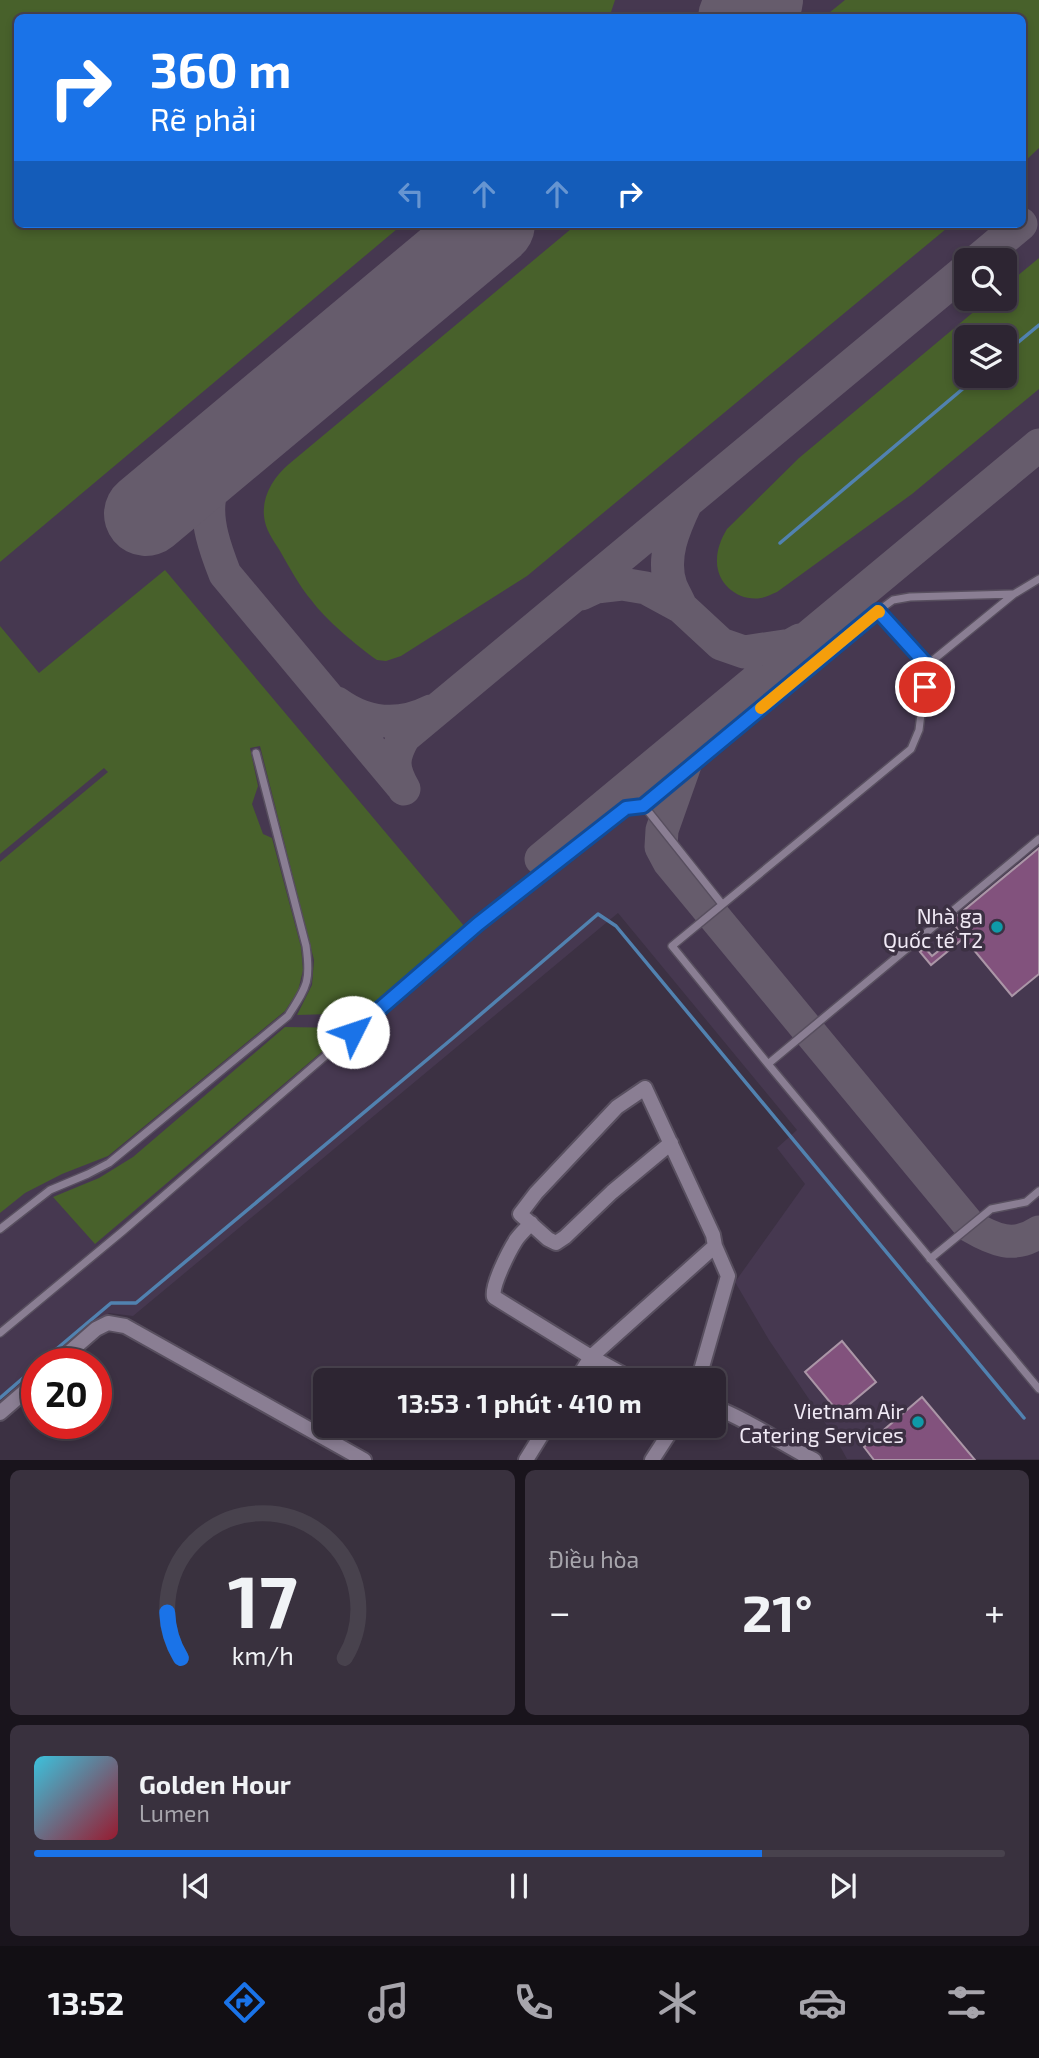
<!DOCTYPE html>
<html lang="vi">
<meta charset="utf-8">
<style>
body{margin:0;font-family:"Exo 2",sans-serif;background:#39313e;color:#f1f3f6;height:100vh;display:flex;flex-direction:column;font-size:26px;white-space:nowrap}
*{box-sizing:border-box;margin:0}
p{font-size:23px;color:#a7a5ac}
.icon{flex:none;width:38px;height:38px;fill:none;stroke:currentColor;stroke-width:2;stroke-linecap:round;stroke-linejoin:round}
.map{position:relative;height:1460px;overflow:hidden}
.drawer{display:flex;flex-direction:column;gap:10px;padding:10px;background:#19141c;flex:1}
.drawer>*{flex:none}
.guide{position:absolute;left:14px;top:14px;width:1012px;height:214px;border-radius:10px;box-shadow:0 4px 10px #0003,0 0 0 2px #48424d;background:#1a73e8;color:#fff;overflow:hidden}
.tools{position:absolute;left:954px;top:248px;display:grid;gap:14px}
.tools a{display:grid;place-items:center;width:63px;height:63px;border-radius:10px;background:#2d2532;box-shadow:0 4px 10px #0003,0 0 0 2px #48424d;font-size:35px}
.speed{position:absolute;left:21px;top:1348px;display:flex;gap:14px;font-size:35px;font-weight:700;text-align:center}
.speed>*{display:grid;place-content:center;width:91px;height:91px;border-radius:50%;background:#2d2532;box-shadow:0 4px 10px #0003,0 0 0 2px #48424d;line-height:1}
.speed .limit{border:10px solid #d22;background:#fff;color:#111}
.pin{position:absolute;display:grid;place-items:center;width:60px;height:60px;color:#fff;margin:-30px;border:4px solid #fff;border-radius:50%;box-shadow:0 2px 7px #0007}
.me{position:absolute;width:77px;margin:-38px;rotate:49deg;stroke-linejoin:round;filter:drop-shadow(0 0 5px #0008)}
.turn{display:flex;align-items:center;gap:24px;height:147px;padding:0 21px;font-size:32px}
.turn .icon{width:91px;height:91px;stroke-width:2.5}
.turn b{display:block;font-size:49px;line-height:60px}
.lanes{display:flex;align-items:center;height:66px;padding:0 21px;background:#0003;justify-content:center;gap:35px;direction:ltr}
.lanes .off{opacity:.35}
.big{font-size:52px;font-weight:700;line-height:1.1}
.drawer .card{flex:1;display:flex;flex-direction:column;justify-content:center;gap:10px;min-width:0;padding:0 24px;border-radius:10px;background:#39313e}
.drawer .dial{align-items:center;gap:0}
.dial svg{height:182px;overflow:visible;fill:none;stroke:#48424d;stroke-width:7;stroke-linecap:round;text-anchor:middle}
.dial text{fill:#f1f3f6;stroke:none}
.song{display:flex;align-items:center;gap:21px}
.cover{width:84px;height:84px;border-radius:10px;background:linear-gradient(135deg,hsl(190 70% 55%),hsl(350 70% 35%))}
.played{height:7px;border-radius:4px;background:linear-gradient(90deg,#1a73e8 75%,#48424d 75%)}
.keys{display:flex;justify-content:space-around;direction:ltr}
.heat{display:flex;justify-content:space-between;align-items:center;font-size:38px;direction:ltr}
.drawer .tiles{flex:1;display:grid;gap:10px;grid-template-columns:1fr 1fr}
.card:last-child{grid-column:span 2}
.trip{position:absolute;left:313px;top:1368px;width:413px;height:70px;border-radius:10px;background:#2d2532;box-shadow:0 4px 10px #0003,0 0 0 2px #48424d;font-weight:700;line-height:70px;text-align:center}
.menu{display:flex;height:112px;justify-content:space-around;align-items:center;background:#120f14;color:#a7a5ac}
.menu .icon{width:49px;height:49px}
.menu .selected{color:#1a73e8}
.menu b{font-size:32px;color:#f1f3f6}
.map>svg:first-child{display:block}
.built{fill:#463850;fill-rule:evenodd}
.green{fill:#48612b;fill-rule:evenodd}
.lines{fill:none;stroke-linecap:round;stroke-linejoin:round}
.stream{stroke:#5182b0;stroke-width:3.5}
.taxiway{stroke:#665c6c;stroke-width:33}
.runway{stroke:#665c6c;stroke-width:84}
.building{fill:#82527d;stroke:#ab96a7;stroke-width:2}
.lane-casing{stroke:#584f5f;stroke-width:10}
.street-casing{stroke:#584f5f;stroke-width:18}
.lane{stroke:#8a7e93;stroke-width:7}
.street{stroke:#8a7e93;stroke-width:14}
.route-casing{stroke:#114b97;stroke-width:18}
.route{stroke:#1a73e8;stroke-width:12}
.slow{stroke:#f59e0b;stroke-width:12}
.culture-dot{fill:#0f9aa8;stroke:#3c3143;stroke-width:2.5}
.labels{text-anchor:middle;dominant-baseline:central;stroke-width:7;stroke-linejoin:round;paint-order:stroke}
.poi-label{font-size:21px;fill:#f0e9f5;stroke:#3c3143;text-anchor:end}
</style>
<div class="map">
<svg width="1039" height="1460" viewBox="0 0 1039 1460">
<rect width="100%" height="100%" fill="#3c3143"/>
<path class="built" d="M0,0h1039v1459h-192l-11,-20 -67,-99 -34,-58 70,-98 -28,-36 20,-18 -179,-217 -485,403 -24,-3 -58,50h-14v12l-37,32zM18,18h1004v206h-1004zM966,261h38v38h-38zM966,338h38v38h-38z"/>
<path class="green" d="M0,0h615l-6,18h-591v206h385l-403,338z
M845,0h194v148l-17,16v-146l-198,-1z
M577,224h375l-425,352 -126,80 -15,5 -9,-1c-19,-13 -52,-41 -65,-59 -13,-15 -22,-33 -32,-50 -7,-11 -15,-22 -16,-35 -2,-21 10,-39 25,-52z
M1039,258v131l-127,105 -135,98c-5,2 -11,5 -16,6 -22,4 -45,-14 -44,-38 0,-11 4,-21 10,-31l72,-71 190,-159h15l1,-13zM966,338h38v38h-38z
M165,570l300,357 -99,86 -69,2 15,-30 2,-25 -54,-214 -10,2 8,38 -6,18 11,30 9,4 29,109 2,23 -5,21 -13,20 -177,145 -46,18 -37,19 -25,20v-351l108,-90 -4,-4 -104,86v-228l39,47z
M285,1027l65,1 -255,216 -42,-47 46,-19 34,-21z"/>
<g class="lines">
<path class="stream" d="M1004,354l35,-29
M780,543l198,-167
M40,1363l71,-60h25l317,-265 145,-124 18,12 408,492
M0,1398l37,-32"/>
<path class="taxiway" d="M977,261l44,-37
M237,438c-36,54 -35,77 -12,136l176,211
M581,594l15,-7 26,-3 24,4 35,19 40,37 23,8 47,-7 9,-5
M681,607c-3,-7 -7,-14 -10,-21 -10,-28 3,-58 15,-83
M337,703c29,21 62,24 94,8
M705,723l-9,11 -4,11 -30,85 -1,17 8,15 301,364c24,14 44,23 69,6
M404,789c-12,-21 -12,-31 0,-52l562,-467
M541,859l498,-414"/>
<path class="runway" d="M740,18l21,-18
M146,514l347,-290"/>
</g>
<path class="building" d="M1039,848v126l-27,22 -48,-58 -33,27 -11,-13 5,-4 7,8 29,-23 -10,-12z
M842,1341l34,41 -37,31 -34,-41z
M922,1397l53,63h-101l-10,-13z"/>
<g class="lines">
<defs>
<path id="lane" d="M1039,579l-25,15 -87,71 -8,65 -8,19 -239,197 96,118 271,325
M878,611l15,-11 17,-3 103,-3
M644,806l78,98
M768,1064l271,-225
M0,1229l50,-39 38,-16 21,-11 179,-147c19,-30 23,-34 18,-70l-50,-193
M930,1259l61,-50 35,-7 13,-11
M0,1333l123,-102 355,-307 148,-116 18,-2 234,-195 49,54"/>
<path id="street" d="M671,1143l-59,49 -47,45 -9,6 -8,-4 -28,-25 16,-21 81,-86 28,-19 68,147 2,11 13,30 -30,105
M531,1223c-5,6 -11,11 -15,17 -7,11 -25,46 -22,57l97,60 44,24
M57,1363l39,-34 12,-6 17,3 239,134
M576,1381l15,-24 124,-111
M714,1407c35,13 66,36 100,53
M0,1413l37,-32
M526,1460l21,-34
M652,1460l22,-34"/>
</defs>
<use href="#lane" class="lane-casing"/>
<use href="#street" class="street-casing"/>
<use href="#lane" class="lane"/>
<use href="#street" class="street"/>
</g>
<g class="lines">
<defs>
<path id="route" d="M353,1032l125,-108 148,-116 17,-2 235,-195 49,54 -2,22"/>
</defs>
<use href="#route" class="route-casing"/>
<use href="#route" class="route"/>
<path class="slow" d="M761,708l117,-97 1,1"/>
</g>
<g class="culture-dot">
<circle cx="997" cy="927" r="7"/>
<circle cx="918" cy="1422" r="7"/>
</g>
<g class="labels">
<g class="poi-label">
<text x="983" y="915">Nhà ga<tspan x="983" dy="24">Quốc tế T2</tspan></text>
<text x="904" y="1410">Vietnam Air<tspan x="904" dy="24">Catering Services</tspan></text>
</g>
</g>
</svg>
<div class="tools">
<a><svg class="icon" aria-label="search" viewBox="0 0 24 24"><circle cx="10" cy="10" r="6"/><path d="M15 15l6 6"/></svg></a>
<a><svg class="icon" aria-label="layers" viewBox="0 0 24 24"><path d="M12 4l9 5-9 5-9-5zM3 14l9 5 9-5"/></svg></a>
</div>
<div class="speed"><div class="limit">20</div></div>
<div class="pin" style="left:925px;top:687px;background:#d93025"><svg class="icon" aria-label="arrive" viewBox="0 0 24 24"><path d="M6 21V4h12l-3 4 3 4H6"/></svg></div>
<svg class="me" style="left:353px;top:1032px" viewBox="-20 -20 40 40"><circle r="19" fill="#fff"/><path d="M0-13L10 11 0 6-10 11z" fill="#1a73e8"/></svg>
<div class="trip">13:53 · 1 phút · 410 m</div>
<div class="guide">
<div class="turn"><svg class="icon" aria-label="right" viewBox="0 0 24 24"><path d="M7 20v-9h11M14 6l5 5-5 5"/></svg><div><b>360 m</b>Rẽ phải</div></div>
<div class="lanes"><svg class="icon off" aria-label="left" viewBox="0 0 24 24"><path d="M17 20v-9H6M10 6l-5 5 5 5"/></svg><svg class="icon off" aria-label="ahead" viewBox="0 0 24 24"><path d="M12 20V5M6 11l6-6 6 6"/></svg><svg class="icon off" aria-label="ahead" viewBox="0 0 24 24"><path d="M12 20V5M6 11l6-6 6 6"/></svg><svg class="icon" aria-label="right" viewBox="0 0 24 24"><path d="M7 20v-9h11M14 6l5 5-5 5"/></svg></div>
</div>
</div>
<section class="drawer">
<div class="tiles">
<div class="card dial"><svg viewBox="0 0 100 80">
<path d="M14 69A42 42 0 1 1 86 69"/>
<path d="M14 69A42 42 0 0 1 8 49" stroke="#1a73e8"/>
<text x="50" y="56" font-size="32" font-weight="700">17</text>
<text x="50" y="72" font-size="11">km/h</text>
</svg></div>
<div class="card"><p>Điều hòa</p>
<div class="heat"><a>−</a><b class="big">21°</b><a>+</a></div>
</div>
<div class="card">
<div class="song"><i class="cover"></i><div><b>Golden Hour</b><p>Lumen</p></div></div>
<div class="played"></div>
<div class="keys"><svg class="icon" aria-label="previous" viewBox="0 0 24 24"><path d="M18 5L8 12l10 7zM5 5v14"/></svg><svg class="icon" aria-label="pause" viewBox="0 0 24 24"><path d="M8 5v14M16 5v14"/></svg><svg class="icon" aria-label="next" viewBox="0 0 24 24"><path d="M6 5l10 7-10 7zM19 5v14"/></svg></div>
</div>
</div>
</section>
<nav class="menu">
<b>13:52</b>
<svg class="icon selected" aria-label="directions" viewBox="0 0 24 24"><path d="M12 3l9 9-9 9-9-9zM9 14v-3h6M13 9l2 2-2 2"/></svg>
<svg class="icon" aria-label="music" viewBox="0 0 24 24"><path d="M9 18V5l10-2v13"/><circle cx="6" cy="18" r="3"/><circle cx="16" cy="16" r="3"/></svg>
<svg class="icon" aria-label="phone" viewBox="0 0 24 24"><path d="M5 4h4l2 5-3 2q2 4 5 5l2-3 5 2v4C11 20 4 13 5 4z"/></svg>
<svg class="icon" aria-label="climate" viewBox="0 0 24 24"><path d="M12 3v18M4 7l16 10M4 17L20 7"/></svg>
<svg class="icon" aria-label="car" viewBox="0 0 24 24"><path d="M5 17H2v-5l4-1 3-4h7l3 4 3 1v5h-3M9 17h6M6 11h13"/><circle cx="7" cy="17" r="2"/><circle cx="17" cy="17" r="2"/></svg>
<svg class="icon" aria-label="filters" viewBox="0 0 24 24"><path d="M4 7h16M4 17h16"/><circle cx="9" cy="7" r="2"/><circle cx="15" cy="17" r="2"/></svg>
</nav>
